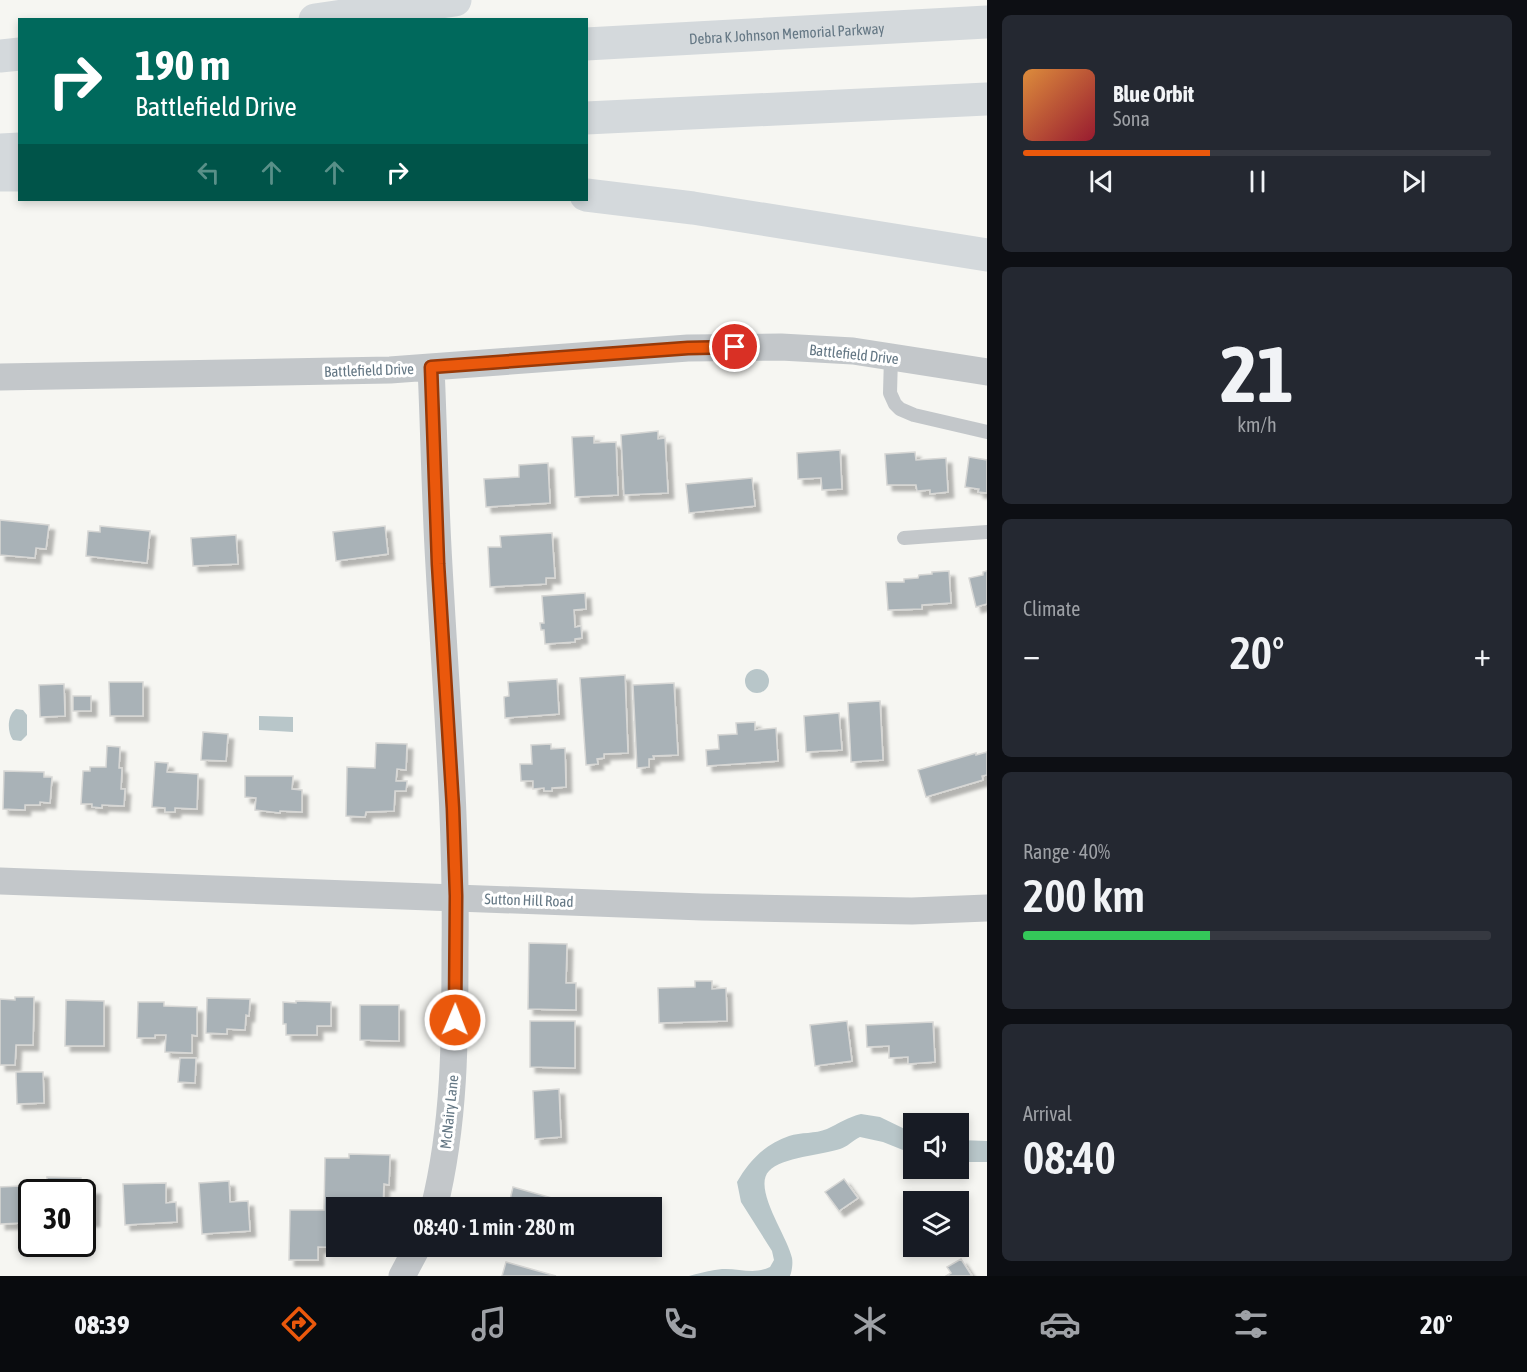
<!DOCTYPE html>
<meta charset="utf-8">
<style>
body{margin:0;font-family:"Asap Condensed",sans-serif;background:#242831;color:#f1f3f6;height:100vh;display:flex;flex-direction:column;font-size:22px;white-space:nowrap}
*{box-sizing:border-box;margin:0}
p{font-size:20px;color:#9ea1a6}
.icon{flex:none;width:33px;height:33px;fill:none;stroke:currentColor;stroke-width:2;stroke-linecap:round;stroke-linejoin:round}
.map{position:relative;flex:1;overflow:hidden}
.details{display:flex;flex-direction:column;gap:15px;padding:15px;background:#0d0f14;width:540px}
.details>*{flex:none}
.top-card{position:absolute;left:18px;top:18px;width:570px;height:183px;border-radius:0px;box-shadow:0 3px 9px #0003;background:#00695c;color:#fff;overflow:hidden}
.buttons{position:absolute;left:903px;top:1113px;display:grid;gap:12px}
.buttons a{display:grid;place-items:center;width:66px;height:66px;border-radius:0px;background:#171b24;box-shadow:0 3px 9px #0003;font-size:30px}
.speed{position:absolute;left:18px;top:1179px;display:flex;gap:12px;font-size:30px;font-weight:700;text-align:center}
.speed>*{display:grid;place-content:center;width:78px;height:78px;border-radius:50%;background:#171b24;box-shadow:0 3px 9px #0003;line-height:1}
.speed .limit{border:3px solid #111;border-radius:9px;background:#fff;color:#111}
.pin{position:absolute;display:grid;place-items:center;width:51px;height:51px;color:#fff;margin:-26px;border:3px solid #fff;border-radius:50%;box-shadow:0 2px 6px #0007}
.me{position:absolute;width:66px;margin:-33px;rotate:1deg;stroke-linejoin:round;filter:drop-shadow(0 0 4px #0008)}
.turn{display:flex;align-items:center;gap:21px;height:126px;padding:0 18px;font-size:27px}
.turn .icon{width:78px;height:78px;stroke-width:2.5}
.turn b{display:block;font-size:42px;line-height:51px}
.lanes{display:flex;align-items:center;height:57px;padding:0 18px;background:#0003;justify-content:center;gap:30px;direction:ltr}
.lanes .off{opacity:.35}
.big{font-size:45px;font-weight:600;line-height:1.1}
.details .card{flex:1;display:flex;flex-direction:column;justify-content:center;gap:9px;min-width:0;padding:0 21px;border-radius:9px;background:#242831}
.details .dial{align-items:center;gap:0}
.dial b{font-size:78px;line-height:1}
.song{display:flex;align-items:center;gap:18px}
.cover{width:72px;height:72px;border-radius:9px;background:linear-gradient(135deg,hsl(30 70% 55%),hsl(350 70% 35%))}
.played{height:6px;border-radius:3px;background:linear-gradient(90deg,#ea580c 40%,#363941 40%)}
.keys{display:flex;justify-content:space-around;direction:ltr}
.heat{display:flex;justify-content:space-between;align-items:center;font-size:33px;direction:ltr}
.charge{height:9px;border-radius:4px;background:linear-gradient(90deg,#34c759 40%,#363941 0)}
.trip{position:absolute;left:326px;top:1197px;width:336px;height:60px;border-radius:0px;background:#171b24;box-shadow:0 3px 9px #0003;font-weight:600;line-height:60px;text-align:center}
.dock{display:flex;height:96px;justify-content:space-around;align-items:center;background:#090b0e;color:#9ea1a6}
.dock .icon{width:42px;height:42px}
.dock .active{color:#ea580c}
.dock b{font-size:27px;color:#f1f3f6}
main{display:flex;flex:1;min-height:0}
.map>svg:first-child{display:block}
.water{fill:#b8c6c9}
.building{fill:#a9b2b7;stroke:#d7d7d5;stroke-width:1.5;filter:url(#shadow)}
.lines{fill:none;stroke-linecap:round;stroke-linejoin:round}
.lane{stroke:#c3c7ca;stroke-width:14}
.street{stroke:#c3c7ca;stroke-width:27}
.highway{stroke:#d4d9dc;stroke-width:33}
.route-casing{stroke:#983908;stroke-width:15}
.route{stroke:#ea580c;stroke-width:10}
.labels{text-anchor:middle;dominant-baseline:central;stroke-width:6;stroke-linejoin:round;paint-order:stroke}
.street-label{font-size:15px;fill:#647784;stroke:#fff}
</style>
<main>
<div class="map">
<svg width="987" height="1276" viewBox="0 0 987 1276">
<defs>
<filter id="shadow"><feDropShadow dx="5.5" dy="5.5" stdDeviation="1.5" flood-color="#0004"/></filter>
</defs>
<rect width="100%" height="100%" fill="#f6f6f2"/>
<path class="water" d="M745 681a12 12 0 1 1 24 0a12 12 0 1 1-24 0Z
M16,709l7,1 4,5v20l-6,6 -8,-1c-6,-8 -6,-25 3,-31z
M259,716l34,1v15l-34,-2z
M861,1114l19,3 33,16v21l-30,-12 -23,-5c-8,4 -13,10 -20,12 -18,6 -58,8 -71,22 -17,17 19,66 23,87 1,5 0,13 -2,18h-101c11,-3 22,-6 33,-7 17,-1 32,6 48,-2l4,-7 -2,-9 -31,-49 -4,-20c12,-21 28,-38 52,-46 12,-4 26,-2 38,-7 11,-5 21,-12 34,-15z
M959,1140l28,1v21h-28z"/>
<path class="building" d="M658,431v8l7,-1 3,55 -44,2 -3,-60z
M594,436v7l22,-1 2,53 -43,2 -3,-60z
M840,450l2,39 -20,1 -1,-12 -23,1 -1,-26z
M915,452l1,8 30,-2 2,34 -18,2v-4l-13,1 -1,-6h-29l-2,-31z
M969,457l18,3v33l-9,-1 1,-3 -14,-2z
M548,463l2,40 -64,4 -2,-28 35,-2v-12z
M752,478l3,28 -66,7 -3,-29z
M0,520l49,5 -3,24 -10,-1 -1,10 -35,-3z
M100,526l50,5 -3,32 -61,-7 2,-25 12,1z
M385,526l3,28 -52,7 -3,-29z
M552,533l3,45h-9v6l-56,3 -2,-40h13l-1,-11z
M236,535l2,29 -45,2 -2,-28z
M949,571l2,32 -29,2v4l-34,1 -2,-28h18v-3l14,-1 1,-3 13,-1v-2z
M987,571v33l-11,3 -7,-29 14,-3v-3z
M585,593l1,16 -12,1 1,17 6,-1 1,12 -7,1v3l-30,2 -1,-14h-3l-1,-7h4l-2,-27z
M625,675l3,78 -24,1v4l-7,1 1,5 -12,1 -6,-87z
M557,679l2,35 -54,4 -1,-21 5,-1 -1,-14z
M109,682h34v34h-33z
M674,683l4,72 -25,1 1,3h-5v8l-12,1 -4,-83z
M64,684l1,32 -25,1 -1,-32z
M73,696h18v15h-18z
M880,701l3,59 -32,2 -3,-59z
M839,713l3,37 -36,2 -2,-36z
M755,722v8l21,-2 2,33 -71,5 -1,-16 13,-1 -1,-14 19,-1 -1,-11z
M203,732l25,2 -2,27 -25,-1z
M376,743l31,1 -1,26 -9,-1 -1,12h11l-1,10h-11l-1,20 -28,1 -1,5 -19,-1 1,-49 28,1z
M551,744v5l14,-1 1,39 -14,1v3h-8v-3l-11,1v-8h-12l-1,-17h12l-1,-19z
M107,746l13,1 -1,21h3l-1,21h4l-1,17 -22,-1v3l-10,-1v-3h-11l2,-33h7v-4h16z
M987,752v23l-5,1 1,4 -57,17 -8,-27 58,-17v2z
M155,762l13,1 -1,9 31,2 -1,35 -22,-1v4h-10v-4l-13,-1z
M4,771l40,1v5h8l-2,26 -10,-1v3h-15v5l-22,-1z
M245,776h48l-1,13 10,1v22l-22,-1v2l-25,-3 1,-12 -11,-1z
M529,943l38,1 -1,39h10v27l-48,-1z
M695,981h17v8l14,-1 1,33 -68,2 -1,-35 37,-1z
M15,997h19l-1,48h-17l-1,20h-15v-66l15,1z
M207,998l43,1 -1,17 -3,-1 -1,15 -18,-1v5l-21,-1z
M66,1000l38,1v45h-39z
M296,1001l35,1v24h-14v9h-31v-11h-3v-22l13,1z
M138,1002h26v4l33,1v29l-5,-1v18l-27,-1 1,-17h-11v3h-18z
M360,1005h39v36l-39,-1z
M530,1021h45v47l-45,-1z
M847,1021l5,40 -37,5 -5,-41z
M933,1022l2,40 -27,2v-7l-19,1v-12l-22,1 -1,-22z
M180,1058h16l-1,25 -17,-1z
M16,1072h27l1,31 -27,1z
M559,1089l2,48 -26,2 -2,-48z
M349,1154l41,1 -1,30 -5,-1 -1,24h-47v38l18,2 -36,-1v13h-29l1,-50h34l1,-52h24z
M47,1177l34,1v11h14l-1,32h-12v-29h-35z
M844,1179l14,19 -19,13 -14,-19z
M229,1181l1,21 18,-1 2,30 -48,3 -3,-51z
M166,1183v20l10,-1 1,20 -52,3 -2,-41z
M21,1186l2,37 -23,1v-37z
M513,1187l46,13 -2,8h-49z
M961,1259l11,17h-26l5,-3 -4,-6z
M506,1262l50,14h-54z"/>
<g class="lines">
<path class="lane" d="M891,357l-1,36 5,11 5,5 14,6 73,17
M904,538l83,-6"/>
<path class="street" d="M431,367c3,67 4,133 8,199 7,129 18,256 16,385 0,87 0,172 -21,257
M0,377l390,-7 298,-22 93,-1 72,4 134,21
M0,881l702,26 210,4 75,-3
M402,1276l16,-30"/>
<g class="highway">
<path d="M315,20l140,-20"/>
<path id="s1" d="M586,44l401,-22"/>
<path d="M0,56l20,-2"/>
<path d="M586,118l401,-19"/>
<path d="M0,150l20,-1"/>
<path d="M0,175h20"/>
<path d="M586,195l107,13 294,47"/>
</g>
</g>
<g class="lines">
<defs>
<path id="route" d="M455,1020l1,-124 -3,-88 -15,-244 -7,-197 257,-19 47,-1"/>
</defs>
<use href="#route" class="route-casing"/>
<use href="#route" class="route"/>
</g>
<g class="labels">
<g class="street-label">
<text stroke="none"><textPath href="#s1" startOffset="201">Debra K Johnson Memorial Parkway</textPath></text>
<text transform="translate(854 354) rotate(6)">Battlefield Drive</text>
<text transform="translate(369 370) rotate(-2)">Battlefield Drive</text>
<text transform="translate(529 900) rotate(2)">Sutton Hill Road</text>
<text transform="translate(449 1112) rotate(-84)">McNairy Lane</text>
</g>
</g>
</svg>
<div class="buttons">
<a><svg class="icon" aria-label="sound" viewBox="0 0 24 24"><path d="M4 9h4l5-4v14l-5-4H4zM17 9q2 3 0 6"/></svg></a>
<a><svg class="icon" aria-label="layers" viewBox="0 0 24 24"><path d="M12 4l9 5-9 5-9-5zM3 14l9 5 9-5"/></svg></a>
</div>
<div class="speed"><div class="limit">30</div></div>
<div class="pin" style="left:735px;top:347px;background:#d93025"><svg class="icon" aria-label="arrive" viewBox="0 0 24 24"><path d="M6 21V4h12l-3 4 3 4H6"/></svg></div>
<svg class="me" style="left:455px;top:1020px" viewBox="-20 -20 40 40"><circle r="17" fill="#ea580c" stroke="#fff" stroke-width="3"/><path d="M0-11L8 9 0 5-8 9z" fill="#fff"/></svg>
<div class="trip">08:40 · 1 min · 280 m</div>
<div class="top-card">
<div class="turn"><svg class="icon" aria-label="right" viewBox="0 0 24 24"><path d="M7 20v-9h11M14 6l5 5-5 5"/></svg><div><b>190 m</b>Battlefield Drive</div></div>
<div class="lanes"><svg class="icon off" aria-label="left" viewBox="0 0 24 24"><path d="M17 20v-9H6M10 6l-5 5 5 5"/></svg><svg class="icon off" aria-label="ahead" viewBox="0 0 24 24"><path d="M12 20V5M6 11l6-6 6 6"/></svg><svg class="icon off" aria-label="ahead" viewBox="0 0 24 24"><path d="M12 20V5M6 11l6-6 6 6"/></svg><svg class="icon" aria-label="right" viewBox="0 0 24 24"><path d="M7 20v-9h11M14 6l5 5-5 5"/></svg></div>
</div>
</div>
<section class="details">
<div class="card">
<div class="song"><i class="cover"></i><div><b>Blue Orbit</b><p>Sona</p></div></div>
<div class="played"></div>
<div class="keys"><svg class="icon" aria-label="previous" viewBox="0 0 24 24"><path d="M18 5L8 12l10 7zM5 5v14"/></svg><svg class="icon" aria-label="pause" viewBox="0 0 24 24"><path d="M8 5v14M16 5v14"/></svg><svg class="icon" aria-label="next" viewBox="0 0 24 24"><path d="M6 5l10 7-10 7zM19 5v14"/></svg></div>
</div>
<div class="card dial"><b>21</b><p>km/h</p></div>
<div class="card"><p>Climate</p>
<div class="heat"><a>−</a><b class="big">20°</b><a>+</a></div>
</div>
<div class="card"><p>Range · 40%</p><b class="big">200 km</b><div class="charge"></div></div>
<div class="card"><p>Arrival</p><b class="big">08:40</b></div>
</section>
</main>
<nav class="dock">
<b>08:39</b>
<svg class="icon active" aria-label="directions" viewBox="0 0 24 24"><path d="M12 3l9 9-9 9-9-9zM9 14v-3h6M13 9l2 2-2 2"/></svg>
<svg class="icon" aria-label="music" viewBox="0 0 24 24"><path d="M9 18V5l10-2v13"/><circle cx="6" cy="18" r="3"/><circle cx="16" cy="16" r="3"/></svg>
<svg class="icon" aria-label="phone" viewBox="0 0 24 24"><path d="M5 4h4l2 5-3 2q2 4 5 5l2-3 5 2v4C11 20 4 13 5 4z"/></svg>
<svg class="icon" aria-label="climate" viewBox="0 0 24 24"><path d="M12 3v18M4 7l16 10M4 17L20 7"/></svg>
<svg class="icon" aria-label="car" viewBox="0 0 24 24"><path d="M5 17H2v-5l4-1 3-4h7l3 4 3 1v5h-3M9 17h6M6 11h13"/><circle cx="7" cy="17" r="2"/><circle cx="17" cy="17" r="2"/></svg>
<svg class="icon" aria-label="filters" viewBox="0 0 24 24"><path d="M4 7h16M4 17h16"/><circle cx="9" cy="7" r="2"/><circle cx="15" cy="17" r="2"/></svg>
<b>20°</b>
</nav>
